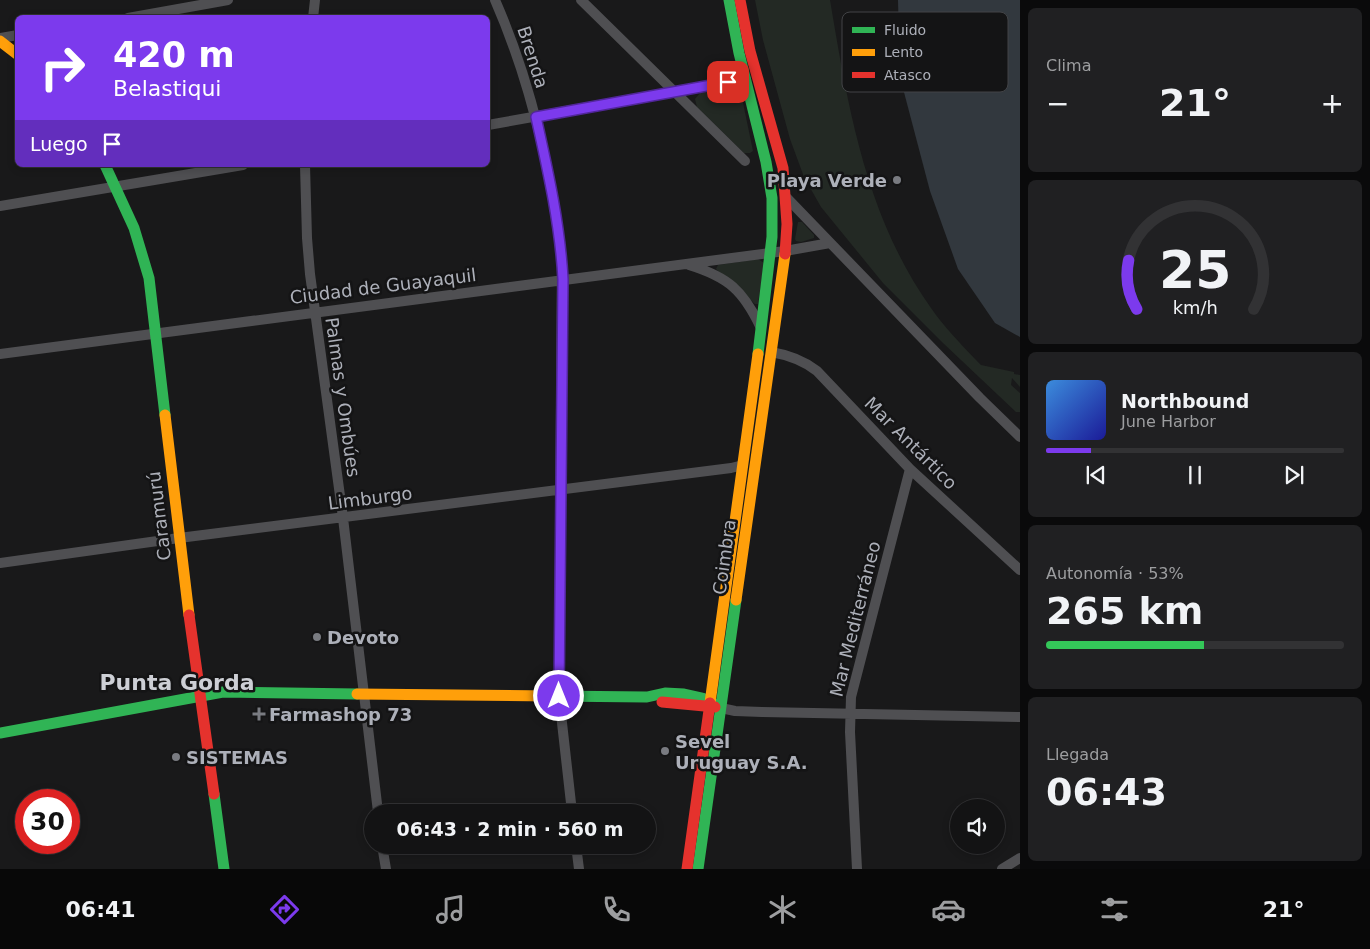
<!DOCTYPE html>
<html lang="es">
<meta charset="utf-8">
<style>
body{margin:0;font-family:"DejaVu Sans",sans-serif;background:#202022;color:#f1f3f6;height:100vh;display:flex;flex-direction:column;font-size:19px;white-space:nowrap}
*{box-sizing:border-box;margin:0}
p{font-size:16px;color:#9d9ea0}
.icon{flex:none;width:28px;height:28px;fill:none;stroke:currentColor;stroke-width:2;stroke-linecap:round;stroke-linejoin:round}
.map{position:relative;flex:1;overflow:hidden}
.drawer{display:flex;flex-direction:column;gap:8px;padding:8px;background:#0a0a0b;width:350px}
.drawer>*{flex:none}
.banner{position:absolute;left:15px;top:15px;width:475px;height:152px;border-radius:8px;box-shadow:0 2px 8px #0003,0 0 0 1px #323234;background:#7c3aed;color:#fff;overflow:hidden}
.buttons{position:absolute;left:950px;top:799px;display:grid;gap:10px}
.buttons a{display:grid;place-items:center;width:55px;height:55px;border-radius:50%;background:#131314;box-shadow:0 2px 8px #0003,0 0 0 1px #323234;font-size:25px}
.speed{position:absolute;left:15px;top:789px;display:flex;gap:10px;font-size:25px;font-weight:700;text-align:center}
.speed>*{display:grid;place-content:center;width:65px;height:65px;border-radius:50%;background:#131314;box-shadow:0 2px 8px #0003,0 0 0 1px #323234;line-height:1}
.speed .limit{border:8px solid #d22;background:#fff;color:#111}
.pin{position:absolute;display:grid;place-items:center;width:42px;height:42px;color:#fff;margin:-21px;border-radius:10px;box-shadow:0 2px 8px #0006}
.me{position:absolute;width:55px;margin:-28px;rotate:0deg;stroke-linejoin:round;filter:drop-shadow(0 0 4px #0008)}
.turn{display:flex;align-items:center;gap:18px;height:105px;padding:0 15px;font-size:22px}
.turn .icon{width:65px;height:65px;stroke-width:2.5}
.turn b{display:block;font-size:35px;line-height:42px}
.then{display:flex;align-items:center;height:48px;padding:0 15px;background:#0003;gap:10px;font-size:19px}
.big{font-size:38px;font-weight:700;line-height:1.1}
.drawer .tile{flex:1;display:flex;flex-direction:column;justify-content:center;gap:8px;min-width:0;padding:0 18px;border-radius:8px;background:#202022}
.drawer .dial{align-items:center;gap:0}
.dial svg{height:130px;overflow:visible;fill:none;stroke:#323234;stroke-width:7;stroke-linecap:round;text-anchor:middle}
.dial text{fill:#f1f3f6;stroke:none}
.song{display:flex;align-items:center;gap:15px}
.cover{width:60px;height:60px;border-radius:8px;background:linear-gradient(135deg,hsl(210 70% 55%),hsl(240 70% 35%))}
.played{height:5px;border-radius:2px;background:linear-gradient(90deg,#7c3aed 15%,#323234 15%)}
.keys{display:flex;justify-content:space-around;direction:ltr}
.heat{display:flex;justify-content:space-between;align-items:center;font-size:28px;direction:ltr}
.charge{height:8px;border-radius:4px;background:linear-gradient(90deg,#34c759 53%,#323234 0)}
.trip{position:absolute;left:364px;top:804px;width:292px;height:50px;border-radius:25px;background:#131314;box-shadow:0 2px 8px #0003,0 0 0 1px #323234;font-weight:700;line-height:50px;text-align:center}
.tab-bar{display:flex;height:80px;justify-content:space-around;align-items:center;background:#080808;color:#9d9ea0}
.tab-bar .icon{width:35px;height:35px}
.tab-bar .active{color:#7c3aed}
.tab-bar b{font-size:22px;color:#f1f3f6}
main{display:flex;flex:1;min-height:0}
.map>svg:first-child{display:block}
.green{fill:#232924}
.water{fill:#32383e}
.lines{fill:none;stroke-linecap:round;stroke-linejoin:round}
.street{stroke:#4f4f52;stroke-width:10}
.fast{stroke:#30b455;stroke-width:11}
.slow{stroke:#ff9f0a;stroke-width:11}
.jam{stroke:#e5322d;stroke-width:11}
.route-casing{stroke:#51269a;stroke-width:12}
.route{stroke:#7c3aed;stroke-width:9}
.poi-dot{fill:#797b81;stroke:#141415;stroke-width:2}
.labels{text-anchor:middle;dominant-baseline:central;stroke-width:5;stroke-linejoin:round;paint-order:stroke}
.street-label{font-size:18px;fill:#adb0b9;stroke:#141415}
.poi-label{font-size:18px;font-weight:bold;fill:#adb0b9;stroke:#141415;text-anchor:start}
.district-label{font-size:22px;font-weight:bold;fill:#cdcfd5;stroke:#141415}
.key{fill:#141415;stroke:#424346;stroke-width:1}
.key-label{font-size:14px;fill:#adb0b9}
</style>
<main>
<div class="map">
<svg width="1020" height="869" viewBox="0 0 1020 869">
<rect width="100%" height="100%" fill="#19191a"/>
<path class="green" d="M755,0h75c18,107 36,217 101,308 13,19 29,35 45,52l5,5 33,7v2l6,1v12l-8,-9 -1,7 9,8v19h-4l-73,-69 -60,-60 -62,-76 -17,-30 -14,-38 -27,-99z
M734,88h3l4,5 12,58 -3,2h-6l-47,-46 -2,-8 5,-6 5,-1z
M798,222h4l12,13v3l-13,4 -5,-1 -1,-2z
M758,259l6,4 -6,41h-3l-39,-35 2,-4z"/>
<path class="water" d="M898,0h122v337l-25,-14 -37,-54 -28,-78 -30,-114z"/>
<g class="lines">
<path class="street" d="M495,0c36,82 56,171 67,260l-3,436 13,116
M581,0l164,161
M128,18l100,-18
M313,18l2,-18
M0,38l18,-3
M488,125l258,-46
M305,165l2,73 3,36 33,244 35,294
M786,197l194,201 40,39
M0,206l243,-41
M689,265c39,12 54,25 72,63
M771,352c18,3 32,8 46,19l93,98 110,101
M0,354l785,-103 45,-8
M0,563l179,-25 552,-70 12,-3
M721,708l14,3 27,1 258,5
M382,845l4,24
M576,845l3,24
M857,869l-7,-137 1,-35 59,-228
M1002,869l18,-11"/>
<path class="fast" d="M729,0l10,53 27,109 6,36v39l-14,117
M105,165l29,63 15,50 16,137
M551,696l96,1 18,-4 19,1 18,4 16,8
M0,733l223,-41 134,2
M214,794l10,75
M698,869l38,-269"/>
<path class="slow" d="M0,41l18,14
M165,415l24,200
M736,600l49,-346
M357,694l194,2
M710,703l48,-349"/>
<path class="jam" d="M740,0l10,51 33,117 4,56 -2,30
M189,615l25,179
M662,702l53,5
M687,869l23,-166"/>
</g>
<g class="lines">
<defs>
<path id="route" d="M559,696l4,-417c-3,-55 -15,-108 -27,-162l192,-35"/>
</defs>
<use href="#route" class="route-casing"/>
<use href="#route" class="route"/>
</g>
<g class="poi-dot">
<circle cx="897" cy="180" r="5"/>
<circle cx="317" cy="637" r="5"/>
<path d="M256.5 706.5h5v5h5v5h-5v5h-5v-5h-5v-5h5z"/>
<circle cx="665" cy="751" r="5"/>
<circle cx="176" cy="757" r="5"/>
</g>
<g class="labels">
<g class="street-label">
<text transform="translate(533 57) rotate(72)">Brenda</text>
<text transform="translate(383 286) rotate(-7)">Ciudad de Guayaquil</text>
<text transform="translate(343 397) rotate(82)">Palmas y Ombúes</text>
<text transform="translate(911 443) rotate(45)">Mar Antártico</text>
<text transform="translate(370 498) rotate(-7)">Limburgo</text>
<text transform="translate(159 516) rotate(-97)">Caramurú</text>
<text transform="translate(724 557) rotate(-82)">Coimbra</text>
<text transform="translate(855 619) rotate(-76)">Mar Mediterráneo</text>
</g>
<g class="poi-label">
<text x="887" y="180" text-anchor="end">Playa Verde</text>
<text x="327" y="637">Devoto</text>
<text x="269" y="714">Farmashop 73</text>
<text x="675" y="741">Sevel<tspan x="675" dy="21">Uruguay S.A.</tspan></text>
<text x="186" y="757">SISTEMAS</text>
</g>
<g class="district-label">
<text x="177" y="682">Punta Gorda</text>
</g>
</g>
<rect x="842" y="12" width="166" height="80" rx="8" class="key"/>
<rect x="852" y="27" width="23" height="6" fill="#30b455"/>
<rect x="852" y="49" width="23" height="7" fill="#ff9f0a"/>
<rect x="852" y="72" width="23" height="6" fill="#e5322d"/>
<g class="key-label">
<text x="884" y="35">Fluido</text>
<text x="884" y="57">Lento</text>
<text x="884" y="80">Atasco</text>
</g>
</svg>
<div class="buttons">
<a><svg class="icon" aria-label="sound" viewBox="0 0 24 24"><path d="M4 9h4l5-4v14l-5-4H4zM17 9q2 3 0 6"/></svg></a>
</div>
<div class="speed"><div class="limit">30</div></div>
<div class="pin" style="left:728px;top:82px;background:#d93025"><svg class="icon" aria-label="arrive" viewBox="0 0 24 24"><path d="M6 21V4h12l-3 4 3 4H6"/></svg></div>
<svg class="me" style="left:559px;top:696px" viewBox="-20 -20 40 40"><circle r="17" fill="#7c3aed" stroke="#fff" stroke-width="3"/><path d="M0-11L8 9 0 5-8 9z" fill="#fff"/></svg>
<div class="trip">06:43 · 2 min · 560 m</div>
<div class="banner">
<div class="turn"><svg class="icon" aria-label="right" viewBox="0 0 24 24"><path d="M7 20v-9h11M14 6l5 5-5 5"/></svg><div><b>420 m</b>Belastiqui</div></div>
<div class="then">Luego<svg class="icon" aria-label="arrive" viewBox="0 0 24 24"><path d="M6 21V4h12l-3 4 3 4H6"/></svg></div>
</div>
</div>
<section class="drawer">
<div class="tile"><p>Clima</p>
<div class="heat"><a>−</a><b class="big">21°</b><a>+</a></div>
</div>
<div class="tile dial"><svg viewBox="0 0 100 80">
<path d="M14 69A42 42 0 1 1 86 69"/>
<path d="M14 69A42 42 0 0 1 9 39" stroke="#7c3aed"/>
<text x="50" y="56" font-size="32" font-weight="700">25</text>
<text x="50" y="72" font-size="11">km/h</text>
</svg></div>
<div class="tile">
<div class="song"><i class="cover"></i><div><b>Northbound</b><p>June Harbor</p></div></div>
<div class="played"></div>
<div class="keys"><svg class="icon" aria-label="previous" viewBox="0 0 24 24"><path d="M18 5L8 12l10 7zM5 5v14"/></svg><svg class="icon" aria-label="pause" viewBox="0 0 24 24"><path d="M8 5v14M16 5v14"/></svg><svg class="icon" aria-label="next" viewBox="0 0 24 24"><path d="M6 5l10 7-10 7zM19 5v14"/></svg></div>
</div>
<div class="tile"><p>Autonomía · 53%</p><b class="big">265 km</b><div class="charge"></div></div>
<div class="tile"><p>Llegada</p><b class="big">06:43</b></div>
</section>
</main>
<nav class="tab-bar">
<b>06:41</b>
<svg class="icon active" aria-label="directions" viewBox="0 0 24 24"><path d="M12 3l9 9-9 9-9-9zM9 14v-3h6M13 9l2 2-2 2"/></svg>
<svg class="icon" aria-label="music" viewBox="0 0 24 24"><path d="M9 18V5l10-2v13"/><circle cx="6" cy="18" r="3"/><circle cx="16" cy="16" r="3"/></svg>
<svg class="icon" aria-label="phone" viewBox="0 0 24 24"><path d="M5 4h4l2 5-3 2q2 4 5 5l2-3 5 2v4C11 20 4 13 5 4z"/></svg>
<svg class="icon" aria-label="climate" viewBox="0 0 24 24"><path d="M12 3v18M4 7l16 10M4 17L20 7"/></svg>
<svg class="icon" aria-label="car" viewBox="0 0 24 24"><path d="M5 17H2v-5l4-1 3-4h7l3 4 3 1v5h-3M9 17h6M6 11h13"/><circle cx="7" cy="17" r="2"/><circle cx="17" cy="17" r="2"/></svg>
<svg class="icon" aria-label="filters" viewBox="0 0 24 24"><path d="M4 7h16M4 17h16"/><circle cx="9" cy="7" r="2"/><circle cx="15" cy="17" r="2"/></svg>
<b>21°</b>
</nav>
